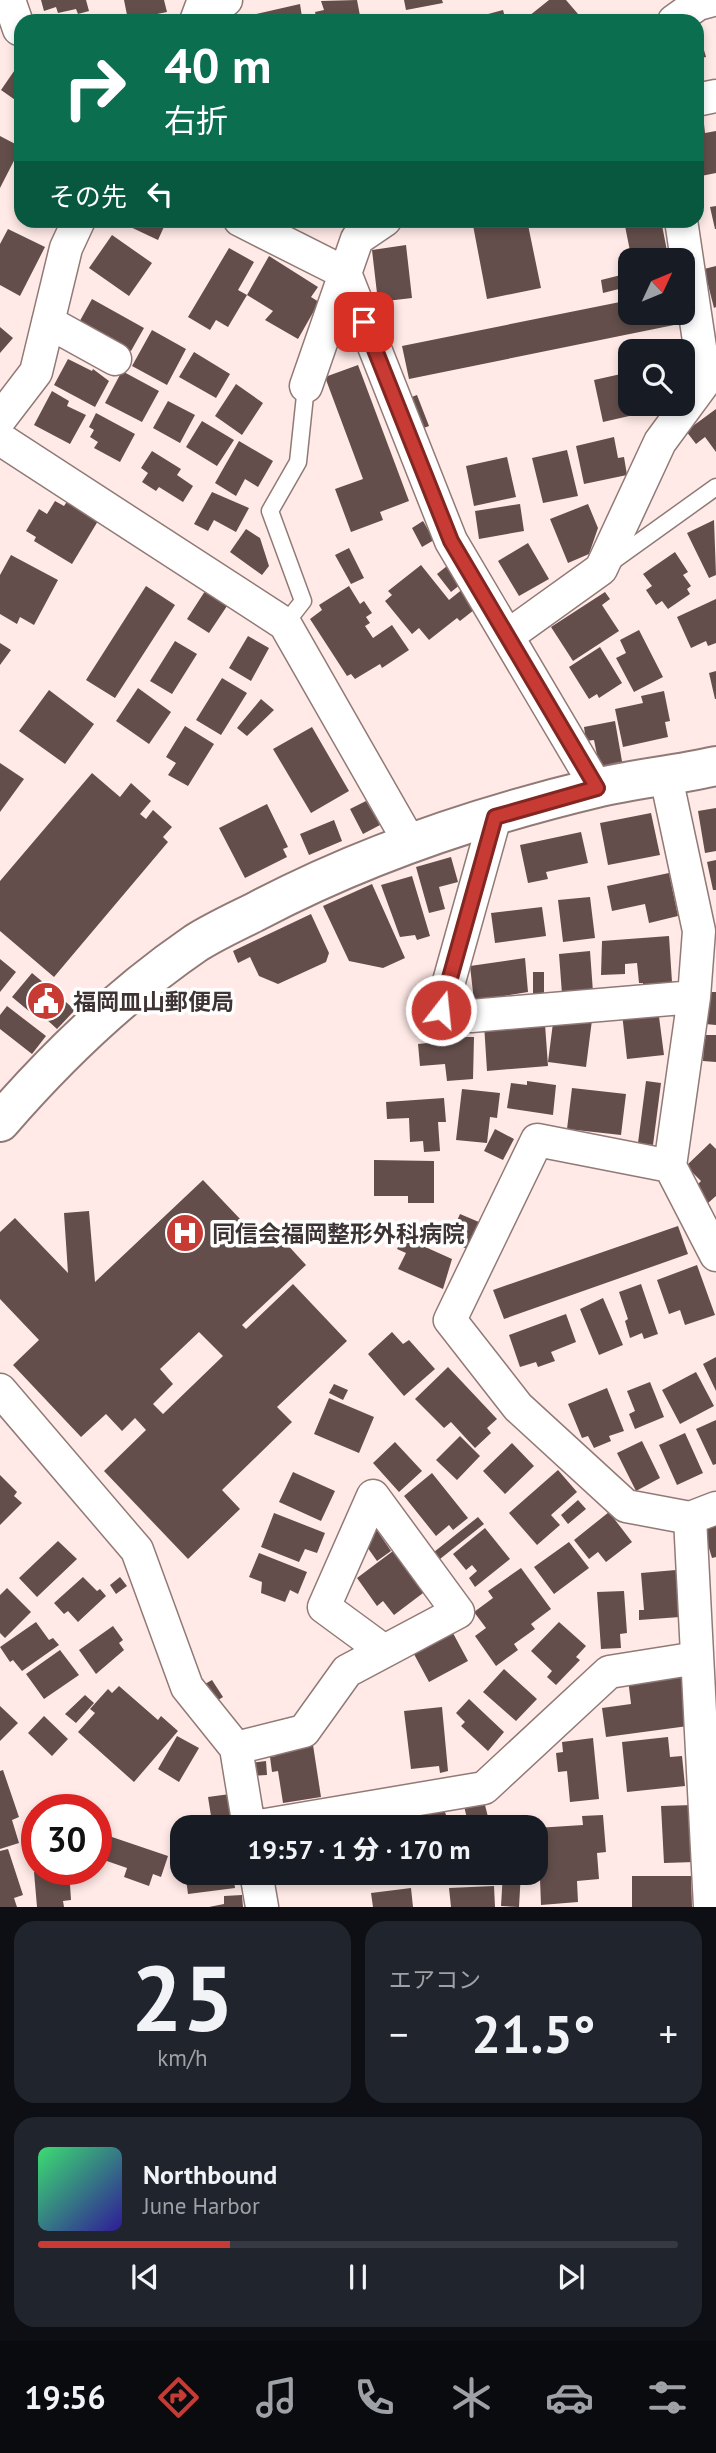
<!DOCTYPE html>
<html lang="ja">
<meta charset="utf-8">
<style>
body{margin:0;font-family:"PT Sans","Noto Sans JP",sans-serif;background:#20242c;color:#f1f3f6;height:100vh;display:flex;flex-direction:column;font-size:26px;white-space:nowrap}
*{box-sizing:border-box;margin:0}
p{font-size:23px;color:#9ea1a6}
.icon{flex:none;width:38px;height:38px;fill:none;stroke:currentColor;stroke-width:2;stroke-linecap:round;stroke-linejoin:round}
.map{position:relative;height:1907px;overflow:hidden}
.drawer{display:flex;flex-direction:column;gap:14px;padding:14px;background:#0d0f14;flex:1}
.drawer>*{flex:none}
.top-card{position:absolute;left:14px;top:14px;width:690px;height:214px;border-radius:21px;box-shadow:0 4px 10px #0003;background:#0b6e4f;color:#fff;overflow:hidden}
.needle{width:46px;rotate:46deg}
.controls{position:absolute;left:618px;top:248px;display:grid;gap:14px}
.controls a{display:grid;place-items:center;width:77px;height:77px;border-radius:14px;background:#171b24;box-shadow:0 4px 10px #0003;font-size:35px}
.speed{position:absolute;left:21px;top:1794px;display:flex;gap:14px;font-size:35px;font-weight:700;text-align:center}
.speed>*{display:grid;place-content:center;width:91px;height:91px;border-radius:50%;background:#171b24;box-shadow:0 4px 10px #0003;line-height:1}
.speed .limit{border:10px solid #d22;background:#fff;color:#111}
.pin{position:absolute;display:grid;place-items:center;width:60px;height:60px;color:#fff;margin:-30px;border-radius:14px;box-shadow:0 4px 10px #0006}
.me{position:absolute;width:77px;margin:-38px;rotate:16deg;stroke-linejoin:round;filter:drop-shadow(0 0 5px #0008)}
.turn{display:flex;align-items:center;gap:24px;height:147px;padding:0 35px;font-size:32px}
.turn .icon{width:91px;height:91px;stroke-width:2.5}
.turn b{display:block;font-size:49px;line-height:60px}
.then{display:flex;align-items:center;height:66px;padding:0 35px;background:#0003;gap:14px;font-size:26px}
.big{font-size:52px;font-weight:800;line-height:1.1}
.drawer .tile{flex:1;display:flex;flex-direction:column;justify-content:center;gap:10px;min-width:0;padding:0 24px;border-radius:21px;background:#20242c}
.drawer .dial{align-items:center;gap:0}
.dial b{font-size:91px;line-height:1}
.song{display:flex;align-items:center;gap:21px}
.cover{width:84px;height:84px;border-radius:10px;background:linear-gradient(135deg,hsl(140 70% 55%),hsl(250 70% 35%))}
.played{height:7px;border-radius:4px;background:linear-gradient(90deg,#c83a34 30%,#363941 30%)}
.keys{display:flex;justify-content:space-around;direction:ltr}
.heat{display:flex;justify-content:space-between;align-items:center;font-size:38px;direction:ltr}
.drawer .tiles{flex:1;display:grid;gap:14px;grid-template-columns:1fr 1fr}
.tile:last-child{grid-column:span 2}
.trip{position:absolute;left:170px;top:1815px;width:378px;height:70px;border-radius:21px;background:#171b24;box-shadow:0 4px 10px #0003;font-weight:800;line-height:70px;text-align:center}
.dock{display:flex;height:112px;justify-content:space-around;align-items:center;background:#090b0e;color:#9ea1a6}
.dock .icon{width:49px;height:49px}
.dock .current{color:#c83a34}
.dock b{font-size:32px;color:#f1f3f6}
.map>svg:first-child{display:block}
.building{fill:#634e4b;fill-rule:evenodd}
.lines{fill:none;stroke-linecap:round;stroke-linejoin:round}
.service-casing{stroke:#917a76;stroke-width:19}
.minor-casing{stroke:#917a76;stroke-width:35}
.tertiary-casing{stroke:#917a76;stroke-width:42}
.service{stroke:#fff;stroke-width:16}
.minor{stroke:#fff;stroke-width:32}
.tertiary{stroke:#fff;stroke-width:38}
.route-casing{stroke:#822622;stroke-width:18}
.route{stroke:#c83a34;stroke-width:12}
.labels{text-anchor:middle;dominant-baseline:central;stroke-width:7;stroke-linejoin:round;paint-order:stroke}
.poi-label{font-size:23px;font-weight:bold;fill:#3e3433;stroke:#fff;text-anchor:start}
</style>
<div class="map">
<svg width="716" height="1907" viewBox="0 0 716 1907">
<rect width="100%" height="100%" fill="#ffeae7"/>
<path class="building" d="M41,0h45l3,11 -11,3 -2,-5 -18,4 -2,-6 -12,4z
M124,0h40l3,12 -39,8z
M357,0l4,21h-44l-2,-9 9,-2 -3,-9z
M404,0h38l1,3 -37,7z
M549,0h17l18,21h-50l-5,-5z
M300,4l2,13 -15,4h-61z
M503,10l3,11h-27l-2,-4z
M696,23l10,34 -10,2z
M21,61v43l-20,-14z
M704,124l1,9 11,-2v42l-20,4v-51z
M0,136l21,11 -21,41z
M716,206v23h-1l-5,-22z
M126,220h41l-9,20 -34,-16z
M326,220h19l-4,8z
M472,220h55l14,68 -54,11z
M661,220l8,41h-37l-8,-40z
M8,229l37,18 -25,49 -20,-11v-41z
M112,235l40,28 -23,33 -40,-28z
M406,245l6,53 -34,4 -6,-52z
M229,248l25,14 -16,28 9,5 -19,32 -12,-7 -6,10 -22,-13z
M269,256l49,31 -7,10 8,5 -21,37 -33,-19 8,-9 -26,-16z
M716,266v41l-2,1 -10,-39z
M621,275l2,13 -20,5 -2,-13z
M92,299l52,29 -13,23 -5,-3 -3,5 -46,-27z
M630,300v13h42l2,12 -265,54 -7,-33z
M0,327l13,11 -13,15z
M152,330l34,19 -19,36 -35,-19z
M194,352l36,22 -14,24 -37,-21z
M68,359l24,12 1,-2 16,12 -14,26 -41,-22z
M358,365l51,136 -29,11 3,8 -32,12 -16,-43 28,-10 -38,-102z
M122,371l37,20 -17,31 -37,-19z
M630,372v32l21,1 -14,3 1,6 -35,8 -9,-42z
M236,384l27,19 -21,32 -27,-19z
M52,391l17,10 -2,5 19,9 -16,29 -36,-19z
M417,395l12,31 -8,3 -12,-31z
M168,401l27,14 -15,28 -27,-15z
M716,409v43l-11,-15 -9,7 -10,-13z
M96,413l39,21 -15,28 -26,-14 4,-6 -8,-5 4,-7 -5,-3z
M202,421l32,19 -17,26 -31,-19z
M614,437l4,21 6,-1 3,18 -43,9 -8,-38z
M239,441l34,20 -15,26 -13,-8 -9,17 -21,-13z
M567,450l11,46 -35,7 -11,-45z
M152,451l29,18 -4,6 16,11 -10,16 -24,-15 -3,4 -14,-9 6,-9 -7,-5z
M507,457l9,40 -42,9 -8,-40z
M212,492l37,16 -13,24 -22,-12 -6,11 -14,-7z
M70,497l31,19 -29,48 -38,-23 2,-4 -10,-6 13,-22 8,5 8,-13 9,5z
M520,504l4,27 -45,8 -4,-28z
M588,504l10,24 -9,26 -21,9 -18,-44z
M714,520l2,55 -7,3 -22,-45z
M423,521l11,19 -12,7 -10,-19z
M246,529l14,9 9,28 -7,9 -32,-23z
M528,543l21,36 -30,17 -21,-35z
M349,548l15,30 -13,6 -16,-29z
M675,552l13,20 -5,3 8,11 -4,3 3,5 -22,15 -6,-8 -6,4 -10,-15 6,-4 -9,-12z
M11,555l47,25 -24,45 -14,-8 -3,7 -17,-10v-39z
M421,565l28,35 15,-12 15,18 -19,15 -3,-3 -28,22 -10,-12 -7,6 -27,-33 7,-6 -4,-4z
M447,566l14,18 -10,8 -14,-18z
M146,586l29,19 -60,93 -29,-18z
M349,586l11,18 4,-3 8,12 -6,4 4,6 -5,3 8,12 19,-13 17,25 -27,18 -2,-4 -25,15 -4,-5 -4,2 -37,-57 12,-9 -3,-5z
M207,588l22,15 -20,30 -22,-14z
M605,592l5,7 -8,6 17,26 -46,30 -22,-34z
M716,599v44l-8,3 -2,-5 -15,7 -14,-31z
M639,630l24,47 -29,15 -18,-34 10,-5 -6,-13z
M248,636l21,12 -18,33 -22,-13z
M175,641l22,13 -25,40 -22,-13z
M0,643l11,7 -11,15z
M600,647l22,36 -23,15 -2,-4 -8,5 -20,-32z
M716,671v28h-1l-6,-26z
M222,678l25,15 -26,42 -25,-15z
M138,688l33,24 -22,32 -33,-23z
M49,690l45,34 -29,40 -46,-33z
M664,691l6,30 -5,1 3,15 -45,10 -8,-38 28,-6 -2,-7z
M261,699l13,11 -27,26 -10,-8z
M615,721l8,46 -19,3 -6,-10 -4,-20 -8,1 -2,-14z
M185,726l29,18 -26,42 -20,-11 8,-12 -10,-6z
M312,727l37,64 -38,22 -38,-64z
M0,763l24,16 -24,33z
M92,773l28,24 11,-14 20,18 -11,13 6,5 7,-9 19,17 -9,10 5,5 -114,135 -54,-46v-50z
M366,801l14,24 -17,9 -13,-25z
M267,804l21,43 -5,2 4,8 -42,21 -26,-50z
M716,808v43l-11,2 -7,-42z
M651,813l9,42 -52,10 -8,-42z
M334,820l8,21 -33,14 -9,-21z
M581,832l7,31 -42,9 2,7 -20,4 -8,-38z
M451,857l7,25 -19,5 6,22 -16,4 -13,-46z
M716,860v30h-3l-6,-28z
M669,873l9,43 -29,7 -4,-19 -33,7 -5,-25z
M412,876l18,60 -13,4 -2,-5 -15,2 -19,-52z
M372,884l33,74 -22,10 -34,-7 -26,-55z
M590,897l5,41 -32,4 -5,-42z
M542,907l4,29 -51,7 -4,-30z
M311,914l18,39 -3,9 -48,22 -19,-8 -9,-19 -12,6 -5,-12z
M669,936l3,46 -29,4v-3h-4l-2,-20 -12,1v10l-24,1 1,-34z
M590,951l3,41 -31,2 -3,-40z
M525,958l3,34 -54,9 -4,-35z
M0,959l16,13 -16,20z
M533,972h11v21l-11,1z
M32,973l18,15 -14,18 15,-17 24,21 -18,19 -24,-22 -3,5 -18,-15z
M707,992h9v33l-11,-1z
M7,1006l39,30 -14,18 -32,-25v-14z
M658,1009l6,46 -37,4 -5,-46z
M554,1015l38,5 -6,47 -38,-5z
M484,1024h61l3,42 -61,5z
M465,1033v4h9l-1,42 -26,2 -2,-17 -25,2 -2,-22 19,-2v-7z
M704,1035h12v27l-13,-1z
M527,1081l29,4 -3,30 -46,-7 4,-25 16,2z
M646,1081l15,2 -8,62 -15,-2z
M572,1088l54,6 -5,41 -54,-6z
M462,1089l38,4 -3,25 -7,-1 -3,26 -31,-3z
M444,1098l2,24h-8l2,29 -16,1 -1,-11 -13,1 -1,-24 -22,1 -1,-17z
M495,1129l19,10 -11,21 -19,-9z
M710,1143l6,6v47l-8,7 -14,-15 7,-7 -15,-15z
M374,1160l60,1v42h-26v-7h-34z
M203,1180l58,61 12,-12 33,36 -64,60 4,4 47,-45 54,57 -70,66 15,15 -70,68 18,19 -52,50 -84,-88 42,-41 -11,-12 -13,13 -16,-17 -25,23 -68,-72 26,-25 -39,-41v-67l15,-14 53,55 -4,-60 25,-2 6,71zM199,1332l24,24 -60,58 -10,-10 20,-20 -13,-15z
M460,1214l26,11 -11,27 -27,-11z
M678,1226l10,28 -184,65 -11,-29z
M403,1237l49,22 -9,30 -45,-20 8,-16 -9,-4z
M697,1265l18,50 -30,10 -5,-15 -11,4 -12,-34z
M641,1284l17,50 -14,5 -2,-6 -12,5 -5,-17 3,-2 -9,-27z
M603,1298l20,47 -24,10 -19,-46z
M566,1314l10,28 -25,10 4,9 -17,6 -2,-5 -16,5 -11,-32z
M392,1332l11,12 6,-4 26,29 -31,27 -36,-42z
M716,1357v34l-13,-27z
M448,1367l49,52 -10,9 4,5 -16,15 -24,-26 -7,6 -29,-29z
M696,1372l18,34 -34,18 -18,-34z
M650,1382l14,35 -29,12 -6,-15 6,-3 -8,-20z
M334,1384l14,6 -5,10 -14,-7z
M607,1388l17,43 -15,5 2,5 -17,7 -6,-12 -6,2 -14,-34z
M329,1398l45,19 -15,36 -45,-19z
M716,1420v44l-3,1 -17,-36z
M685,1433l18,40 -26,12 -18,-40z
M460,1436l20,20 -23,24 -21,-20z
M642,1441l18,37 -24,13 -19,-38z
M395,1442l27,29 -23,21 -26,-29z
M512,1443l22,23 -29,28 -22,-23z
M558,1470l19,22 -26,23 9,10 -23,20 -28,-32z
M293,1472l42,19 -14,30 -42,-19z
M432,1473l36,45 -15,12 -4,-5 -13,11 -32,-40z
M0,1475l17,17 -3,4 8,7 -22,22z
M578,1500l8,9 -18,15 -7,-9z
M609,1512l23,30 -26,20 -8,-10 -9,7 -15,-19z
M274,1513l51,20 -8,20 -12,-4 -6,13 -38,-15z
M716,1513v44l-4,1 -10,-33z
M478,1517l6,7 -44,35 -6,-7z
M374,1526l17,25 -14,10 -12,-17z
M485,1528l25,31 -35,28 -6,-9 8,-7 -5,-6 -6,5 -13,-16z
M58,1541l19,18 -40,38 -18,-19z
M569,1542l20,26 -35,26 -20,-27z
M397,1548l30,42 -33,25 -11,-14 -6,5 -20,-28z
M259,1553l48,19 -9,22 -8,-4 -5,12 -24,-9 1,-11 -13,-5z
M521,1568l30,41 -20,15 4,5 -21,15 4,6 -22,16 -21,-30 11,-8 -12,-16 19,-14 -5,-7z
M676,1570l4,47 -41,3v-10h5l-3,-37z
M83,1577l14,14 3,-2 6,7 -28,26 -10,-11 -4,3 -10,-11z
M120,1577l7,9 -11,8 -6,-9z
M7,1588l24,24 -26,26 -5,-5v-38z
M624,1591l3,42 -7,1 1,14 -20,1 -4,-57z
M36,1622l13,18 4,-2 6,7 -37,26 -9,-11 -3,2 -10,-15z
M447,1622l21,39 -39,21 -21,-39z
M559,1622l27,24 -10,11 4,3 -24,25 -9,-8 5,-6 -21,-20z
M113,1626l10,14 -4,3 5,7 -28,24 -17,-24z
M60,1650l19,25 -35,24 -18,-25z
M504,1669l33,30 -21,22 -33,-29z
M684,1671l4,55 -82,11 -4,-29 29,-4 -3,-25z
M212,1680l11,17 -8,5 -10,-18z
M119,1686l39,34 3,-4 17,15 -44,51 -56,-50 17,-19 -5,-4 18,-20 4,4z
M85,1695l9,8 -18,20 -11,-9z
M469,1699l35,33 -16,19 -27,-25 4,-4 -9,-9z
M0,1706l18,17 -18,18z
M442,1707l6,64 -8,2 -1,-7 -28,3 -7,-58z
M44,1716l24,23 -16,17 -24,-23z
M177,1736l22,12 -20,34 -21,-13z
M668,1737l2,20 12,-1 3,30 -58,6 -5,-50z
M593,1738l6,61 -29,3 -3,-31 -9,1 -2,-19 7,-1 -1,-10z
M313,1745l8,52 -38,6 -5,-32 -6,1 -2,-15 6,-1 -1,-5z
M266,1761l1,14 -16,1 -1,-13z
M3,1770l16,47 -7,3 7,23 -19,6v-78z
M230,1794l5,33h-37l-1,-9 14,-2 -3,-19z
M484,1801l6,24 -21,2 -5,-21z
M693,1805l2,57 -31,1 -3,-57z
M444,1809l6,18h-26l-3,-12z
M31,1810l6,2v34l-3,-1z
M408,1813l2,9 5,-1 1,6h-25l-2,-10z
M603,1815l3,37 -9,1 2,26 -22,2 1,21 -37,3 -1,-26 -9,1v-8h5v-44l47,-3 -1,-9z
M385,1822l1,5h-13v-3z
M109,1836l59,20 -7,21 -8,-3 -4,12 -25,-9 3,-9 -26,-9z
M8,1849l15,46 -9,3 3,9h-17v-56z
M69,1869l2,31 -8,1 1,6h-27l-3,-35z
M185,1872h48l2,16 -47,6z
M270,1872h34l2,8 -34,5z
M318,1872h38l1,6 -37,6z
M503,1872h18l-2,35 -18,-1z
M632,1876h59l1,31h-60z
M494,1886l1,21h-44l-2,-19z
M411,1888l2,19h-40l-2,-14z
M242,1895l1,12h-34l15,-3v-8z"/>
<g class="lines">
<defs>
<path id="service" d="M610,563l106,-76
M285,624l18,-23 -33,-90 28,-49 8,-76"/>
<path id="minor" d="M9,0l10,29
M196,21l6,-16 24,-5
M674,21l24,-17 15,-4
M696,100l20,-4
M240,220l105,53 106,268 146,247
M48,322l67,37
M306,386l51,-147 28,-19
M0,419l36,-47 30,-124 13,-28
M0,439l285,185 125,219
M509,635l92,-66 59,-127 45,-61 -24,-161
M666,777l33,154 -5,66 -24,169 -133,-26 -87,180 68,87 108,99 64,12 26,-10
M495,817l-54,193 30,6 223,-19
M670,1166l46,89
M0,1390l137,160 50,137 49,61 13,79
M690,1518l20,389
M236,1748l68,-17 43,-60 111,-59 -85,-116 -49,111 60,44
M254,1827l230,-39 125,-116 88,-14
M256,1872l6,35"/>
<path id="tertiary" d="M0,1122c58,-67 123,-129 196,-179 19,-12 41,-22 61,-32 106,-56 222,-95 339,-123 39,-9 80,-13 120,-22"/>
</defs>
<use href="#service" class="service-casing"/>
<use href="#minor" class="minor-casing"/>
<use href="#tertiary" class="tertiary-casing"/>
<use href="#service" class="service"/>
<use href="#minor" class="minor"/>
<use href="#tertiary" class="tertiary"/>
</g>
<g class="lines">
<defs>
<path id="route" d="M364,322l87,219 146,247 -102,29 -54,193"/>
</defs>
<use href="#route" class="route-casing"/>
<use href="#route" class="route"/>
</g>
<defs>
<symbol id="civic-disc" viewBox="-11 -11 22 22"><circle r="9.5" fill="#c83a34" stroke="#fff"/><path d="M-.6-6.5H3V-4.5H.6V-3L4-1V1h2V6H-6V1h2V-1L-.6-3ZM-1.2 2.5V6h2.4V2.5Z" fill="#fff"/></symbol>
<symbol id="hospital-disc" viewBox="-11 -11 22 22"><circle r="9.5" fill="#c83a34" stroke="#fff"/><path d="M-5-5h3v3.5h4V-5h3V5h-3V1.5h-4V5h-3Z" fill="#fff"/></symbol>
</defs>
<g fill-rule="evenodd">
<use href="#civic-disc" x="24" y="979" width="44" height="44"/>
<use href="#hospital-disc" x="163" y="1211" width="44" height="44"/>
</g>
<g class="labels">
<g class="poi-label">
<text x="73" y="1001">福岡皿山郵便局</text>
<text x="212" y="1233">同信会福岡整形外科病院</text>
</g>
</g>
</svg>
<div class="controls">
<a><svg class="needle" viewBox="-14 -14 28 28"><path d="M0-13l5 13h-10z" fill="#e53935"/><path d="M0 13l5-13h-10z" fill="#9ea1a6"/></svg></a>
<a><svg class="icon" aria-label="search" viewBox="0 0 24 24"><circle cx="10" cy="10" r="6"/><path d="M15 15l6 6"/></svg></a>
</div>
<div class="speed"><div class="limit">30</div></div>
<div class="pin" style="left:364px;top:322px;background:#d93025"><svg class="icon" aria-label="arrive" viewBox="0 0 24 24"><path d="M6 21V4h12l-3 4 3 4H6"/></svg></div>
<svg class="me" style="left:441px;top:1010px" viewBox="-20 -20 40 40"><circle r="17" fill="#c83a34" stroke="#fff" stroke-width="3"/><path d="M0-11L8 9 0 5-8 9z" fill="#fff"/></svg>
<div class="trip">19:57 · 1 分 · 170 m</div>
<div class="top-card">
<div class="turn"><svg class="icon" aria-label="right" viewBox="0 0 24 24"><path d="M7 20v-9h11M14 6l5 5-5 5"/></svg><div><b>40 m</b>右折</div></div>
<div class="then">その先<svg class="icon" aria-label="left" viewBox="0 0 24 24"><path d="M17 20v-9H6M10 6l-5 5 5 5"/></svg></div>
</div>
</div>
<section class="drawer">
<div class="tiles">
<div class="tile dial"><b>25</b><p>km/h</p></div>
<div class="tile"><p>エアコン</p>
<div class="heat"><a>−</a><b class="big">21.5°</b><a>+</a></div>
</div>
<div class="tile">
<div class="song"><i class="cover"></i><div><b>Northbound</b><p>June Harbor</p></div></div>
<div class="played"></div>
<div class="keys"><svg class="icon" aria-label="previous" viewBox="0 0 24 24"><path d="M18 5L8 12l10 7zM5 5v14"/></svg><svg class="icon" aria-label="pause" viewBox="0 0 24 24"><path d="M8 5v14M16 5v14"/></svg><svg class="icon" aria-label="next" viewBox="0 0 24 24"><path d="M6 5l10 7-10 7zM19 5v14"/></svg></div>
</div>
</div>
</section>
<nav class="dock">
<b>19:56</b>
<svg class="icon current" aria-label="directions" viewBox="0 0 24 24"><path d="M12 3l9 9-9 9-9-9zM9 14v-3h6M13 9l2 2-2 2"/></svg>
<svg class="icon" aria-label="music" viewBox="0 0 24 24"><path d="M9 18V5l10-2v13"/><circle cx="6" cy="18" r="3"/><circle cx="16" cy="16" r="3"/></svg>
<svg class="icon" aria-label="phone" viewBox="0 0 24 24"><path d="M5 4h4l2 5-3 2q2 4 5 5l2-3 5 2v4C11 20 4 13 5 4z"/></svg>
<svg class="icon" aria-label="climate" viewBox="0 0 24 24"><path d="M12 3v18M4 7l16 10M4 17L20 7"/></svg>
<svg class="icon" aria-label="car" viewBox="0 0 24 24"><path d="M5 17H2v-5l4-1 3-4h7l3 4 3 1v5h-3M9 17h6M6 11h13"/><circle cx="7" cy="17" r="2"/><circle cx="17" cy="17" r="2"/></svg>
<svg class="icon" aria-label="filters" viewBox="0 0 24 24"><path d="M4 7h16M4 17h16"/><circle cx="9" cy="7" r="2"/><circle cx="15" cy="17" r="2"/></svg>
</nav>
